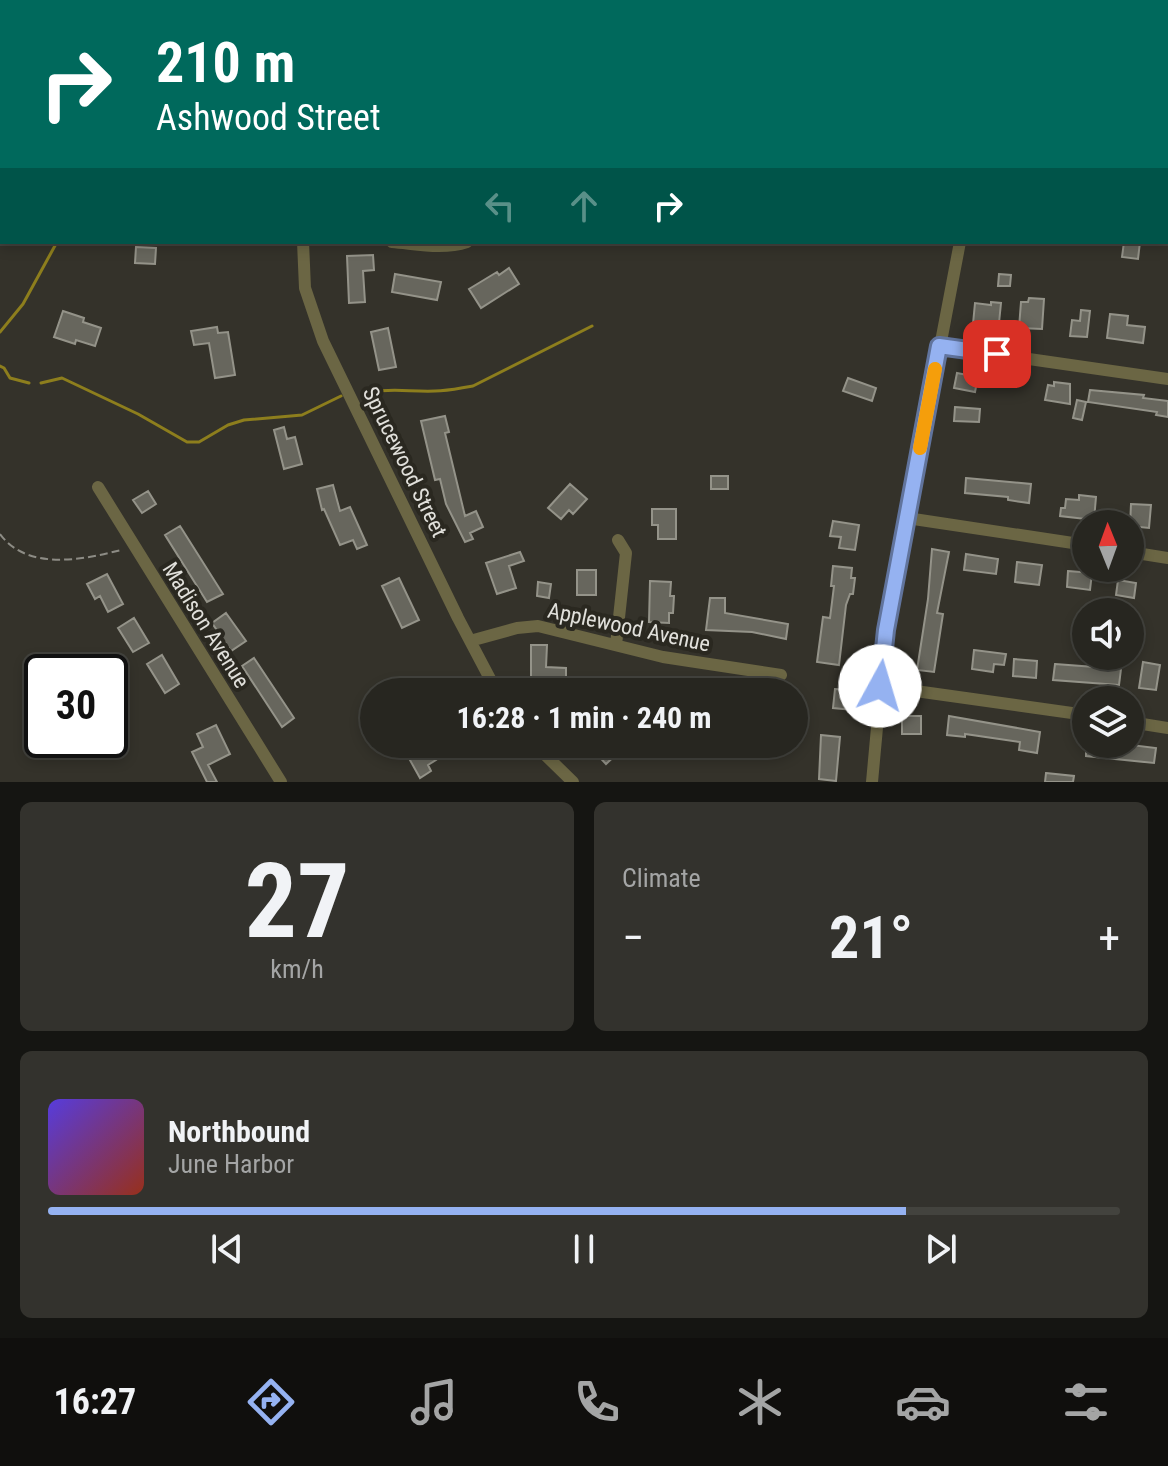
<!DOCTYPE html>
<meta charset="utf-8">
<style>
body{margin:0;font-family:"Roboto Condensed",sans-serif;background:#33322d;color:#f1f3f6;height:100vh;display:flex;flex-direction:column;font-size:30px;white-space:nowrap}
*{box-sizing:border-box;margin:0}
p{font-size:26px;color:#a4a5a5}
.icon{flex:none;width:44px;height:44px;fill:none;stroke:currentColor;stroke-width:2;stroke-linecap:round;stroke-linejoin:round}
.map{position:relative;height:782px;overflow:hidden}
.panel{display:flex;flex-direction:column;gap:20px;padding:20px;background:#151512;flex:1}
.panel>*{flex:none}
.guide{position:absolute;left:0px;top:0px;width:1168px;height:244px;box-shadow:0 4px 12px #0003,0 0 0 2px #43433e;background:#00695c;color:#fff;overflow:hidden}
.needle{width:52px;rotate:359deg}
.fabs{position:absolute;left:1072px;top:510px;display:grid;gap:16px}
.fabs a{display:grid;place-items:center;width:72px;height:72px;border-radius:50%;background:#272620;box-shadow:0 4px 12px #0003,0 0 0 2px #43433e;font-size:40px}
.speed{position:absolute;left:24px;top:654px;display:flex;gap:16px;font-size:40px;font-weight:700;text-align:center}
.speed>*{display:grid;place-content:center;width:104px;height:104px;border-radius:50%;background:#272620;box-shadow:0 4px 12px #0003,0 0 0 2px #43433e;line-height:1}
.speed .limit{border:4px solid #111;border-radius:12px;background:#fff;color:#111}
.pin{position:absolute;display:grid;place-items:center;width:68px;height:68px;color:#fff;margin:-34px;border-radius:16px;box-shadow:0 4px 12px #0006}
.me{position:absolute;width:88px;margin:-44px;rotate:6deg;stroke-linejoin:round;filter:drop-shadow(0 0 6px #0008)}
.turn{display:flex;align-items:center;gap:28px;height:168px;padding:0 24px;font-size:36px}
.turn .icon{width:104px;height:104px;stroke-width:2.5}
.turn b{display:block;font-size:56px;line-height:68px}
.lanes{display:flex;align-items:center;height:76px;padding:0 24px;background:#0003;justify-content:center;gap:40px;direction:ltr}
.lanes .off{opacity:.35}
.big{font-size:60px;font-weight:700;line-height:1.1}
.panel .widget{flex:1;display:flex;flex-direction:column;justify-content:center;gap:12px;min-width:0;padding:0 28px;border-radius:12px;background:#33322d}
.panel .dial{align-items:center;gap:0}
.dial b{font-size:104px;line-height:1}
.song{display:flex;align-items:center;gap:24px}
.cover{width:96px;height:96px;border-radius:12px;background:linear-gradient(135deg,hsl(250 70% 55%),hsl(10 70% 35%))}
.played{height:8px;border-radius:4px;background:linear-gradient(90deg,#95b2f1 80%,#43433e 80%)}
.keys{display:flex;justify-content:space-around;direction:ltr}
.heat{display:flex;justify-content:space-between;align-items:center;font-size:44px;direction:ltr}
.panel .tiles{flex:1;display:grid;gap:20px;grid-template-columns:1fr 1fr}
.widget:last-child{grid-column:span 2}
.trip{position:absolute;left:360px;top:678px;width:448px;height:80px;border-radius:40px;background:#272620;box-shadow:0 4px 12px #0003,0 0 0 2px #43433e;font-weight:700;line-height:80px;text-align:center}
.menu{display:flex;height:128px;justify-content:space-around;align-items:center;background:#100f0d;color:#a4a5a5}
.menu .icon{width:56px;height:56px}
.menu .active{color:#95b2f1}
.menu b{font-size:36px;color:#f1f3f6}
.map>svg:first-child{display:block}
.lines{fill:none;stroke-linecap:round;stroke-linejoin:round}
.stream{stroke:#8d7e1d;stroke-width:3}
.building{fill:#67665d;stroke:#949389;stroke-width:2}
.path{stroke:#8d8c85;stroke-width:2;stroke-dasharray:8 4;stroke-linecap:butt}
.minor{stroke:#6b6644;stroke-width:12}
.route-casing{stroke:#61749d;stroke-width:20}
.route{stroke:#95b2f1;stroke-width:14}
.slow{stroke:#f59e0b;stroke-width:14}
.labels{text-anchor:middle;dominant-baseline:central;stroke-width:8;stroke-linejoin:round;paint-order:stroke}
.street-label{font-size:22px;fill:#e1e0db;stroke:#2a2820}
</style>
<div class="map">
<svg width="1168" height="782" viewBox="0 0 1168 782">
<rect width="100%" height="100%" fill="#34322a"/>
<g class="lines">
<path class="stream" d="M264,2l2,-2
M0,332l23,-28 34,-62
M0,366l4,2 6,10 19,5
M41,383l21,-5 76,36 49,28h12l29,-17 16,-5 58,-5 39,-19
M370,392c23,-4 42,0 65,-1 14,0 25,-3 38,-5l119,-60"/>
</g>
<path class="building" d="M1124,242h16l-2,17 -16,-2z
M136,247l20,1 -1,16 -20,-1z
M373,255l1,15 -11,1 2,31 -16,1 -2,-47z
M509,268l10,16 -38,24 -12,-19 28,-17 2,3z
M395,274l46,8 -4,18 -45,-8z
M999,274l12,1 -1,11h-12z
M1029,298l15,1 -2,30 -23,-1 2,-26h7z
M991,302l10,1 -2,20 -14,-1v4l-12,-2 2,-21 16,2z
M1081,310l9,1 -3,26 -17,-1 2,-16 8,1z
M63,311l21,7 -1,4 18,6 -6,18 -19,-6 -1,4 -21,-7z
M1110,314l18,2 -1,9 18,2 -2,16 -36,-5z
M217,327l1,6 10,-1 7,43 -20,3 -6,-35 -15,2 -3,-14z
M388,328l8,39 -17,3 -8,-38z
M957,373l21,4 -3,15 -21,-4z
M848,378l28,10 -4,13 -29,-10z
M1054,382l16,2v20l-25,-4 3,-15 6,1z
M1090,390l54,5 -1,3 25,3v16l-12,-2 1,-3 -69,-10z
M1077,400l9,2 -4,18 -9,-2z
M955,407l25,2 -1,13 -25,-1z
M445,416l4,16 -4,1 20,83 11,-5 7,16 -13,6 3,6 -8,3 -19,-38 -6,-25 -5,1 -14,-59z
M284,427l3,12 8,-2 7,27 -18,5 -10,-39z
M711,476h17v13h-17z
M966,478l65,6 -2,19 -21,-3v-3l-43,-4z
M570,484l17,15 -14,15 -4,-4 -8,9 -13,-11z
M333,485l7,26 10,-4 17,38 -10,4 -4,-9 -13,5 -16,-36 -2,1 -5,-21z
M148,491l8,13 -14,9 -9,-13z
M1079,495l17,2 -2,23 -34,-4 1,-8h4l1,-9 13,1z
M1131,504l20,1 -2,23 -19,-2z
M652,509h24v30h-18v-14h-6z
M833,521l26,4 -4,25 -16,-2 2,-11 -11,-1z
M180,526l43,68 -16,8 -42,-67z
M932,549l17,3 -12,61 6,1 -9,58 -17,-2 11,-71z
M520,552l4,9 -15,5 7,22 -19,6 -11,-31z
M966,554l32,5 -2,15 -32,-4z
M1017,562l25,3 -3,20 -24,-3z
M833,566l19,2 -1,10h4l-2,16h-3l-4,11 -7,60 -22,-3 6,-45 7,1 4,-32h-3z
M577,570h19v25h-19z
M1068,571l24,2 -2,17 -23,-3z
M107,574l16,30 -15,8 -8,-16 -5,3 -8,-15z
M399,578l20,42 -17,8 -20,-42z
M1118,580l18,3 -2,15 -18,-3z
M650,581l21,1 -1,14h4l-1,17h-4v10l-20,-1z
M538,582l13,2 -2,14 -12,-2z
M710,598h15v15l63,11 -2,15 -34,-7 -46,-2z
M226,613l20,28 -15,10 -19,-28z
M134,618l15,25 -16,9 -15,-24z
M531,645h16l-1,22 20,1v16h-35z
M974,650l32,4 -2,11 -10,-1 -1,8 -21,-3z
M162,655l17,29 -14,9 -18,-29z
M254,658l40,60 -12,9 -40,-61z
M1014,659l23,2 -1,17 -23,-2z
M1143,662l17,3 -4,25 -17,-2z
M1055,664l66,5 -2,16 -66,-5z
M835,689l21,2 -3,19 -20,-2z
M902,716h19v18h-19z
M949,716l91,16 -3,21 -18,-3 1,-8 -55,-8v3l-18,-2z
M216,725l14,29 -22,11 9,17h-10l-15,-30 11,-5 -6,-13z
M821,735l19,2 -4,44 -17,-2z
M401,744h24l11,16 -8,5 3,6 -11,7z
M587,744h23l8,9 -12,11z
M1086,744h37l33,4 -2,15 -68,-7z
M1046,773l28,3 -1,6h-28z"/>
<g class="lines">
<path class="path" d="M0,534c27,37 82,26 121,16"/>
<path class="minor" d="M780,0v2
M1008,2v-2
M1166,42h2
M1166,210h2
M303,242l2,46 18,53 135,277 39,74
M392,242c25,2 51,8 75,0
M939,346l229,33
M98,487l183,295
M907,518l179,27
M1130,552l38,6
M470,641l47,-13 21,-2 125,31 118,18
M616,645l10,-92 -8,-13
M880,686l206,29
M1130,722l38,6
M534,744l39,38
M872,782l14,-152 74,-388"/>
</g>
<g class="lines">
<defs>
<path id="route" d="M880,686l6,-56 53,-284 58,8"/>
</defs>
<use href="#route" class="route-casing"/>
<use href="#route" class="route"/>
<path class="slow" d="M920,448l15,-79"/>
</g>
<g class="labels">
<g class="street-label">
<text transform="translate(405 462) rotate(64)">Sprucewood Street</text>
<text transform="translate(206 625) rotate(58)">Madison Avenue</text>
<text transform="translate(629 627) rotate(12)">Applewood Avenue</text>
</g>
</g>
</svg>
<div class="fabs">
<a><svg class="needle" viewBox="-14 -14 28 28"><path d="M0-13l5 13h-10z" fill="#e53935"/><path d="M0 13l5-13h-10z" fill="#a4a5a5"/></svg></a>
<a><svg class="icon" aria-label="sound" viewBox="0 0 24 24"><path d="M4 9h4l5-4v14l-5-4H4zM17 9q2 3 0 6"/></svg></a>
<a><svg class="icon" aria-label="layers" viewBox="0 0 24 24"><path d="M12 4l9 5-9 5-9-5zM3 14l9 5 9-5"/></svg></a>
</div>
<div class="speed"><div class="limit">30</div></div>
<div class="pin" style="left:997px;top:354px;background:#d93025"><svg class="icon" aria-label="arrive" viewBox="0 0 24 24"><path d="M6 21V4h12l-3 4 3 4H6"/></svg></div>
<svg class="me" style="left:880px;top:686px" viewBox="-20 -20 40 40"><circle r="19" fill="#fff"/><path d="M0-13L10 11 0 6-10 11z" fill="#95b2f1"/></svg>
<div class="trip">16:28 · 1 min · 240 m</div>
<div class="guide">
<div class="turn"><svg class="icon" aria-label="right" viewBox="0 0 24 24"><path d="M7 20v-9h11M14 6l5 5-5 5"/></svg><div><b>210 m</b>Ashwood Street</div></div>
<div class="lanes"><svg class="icon off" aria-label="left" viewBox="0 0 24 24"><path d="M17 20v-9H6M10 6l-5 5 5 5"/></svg><svg class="icon off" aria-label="ahead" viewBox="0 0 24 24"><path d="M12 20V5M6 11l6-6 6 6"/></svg><svg class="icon" aria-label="right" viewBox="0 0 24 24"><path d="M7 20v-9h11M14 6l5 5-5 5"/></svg></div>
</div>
</div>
<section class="panel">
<div class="tiles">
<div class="widget dial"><b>27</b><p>km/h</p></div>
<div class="widget"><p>Climate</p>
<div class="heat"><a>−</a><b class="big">21°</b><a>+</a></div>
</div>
<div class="widget">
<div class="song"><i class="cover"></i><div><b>Northbound</b><p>June Harbor</p></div></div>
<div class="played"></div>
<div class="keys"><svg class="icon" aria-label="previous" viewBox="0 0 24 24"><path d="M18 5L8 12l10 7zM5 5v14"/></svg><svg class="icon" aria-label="pause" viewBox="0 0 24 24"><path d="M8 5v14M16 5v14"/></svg><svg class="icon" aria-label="next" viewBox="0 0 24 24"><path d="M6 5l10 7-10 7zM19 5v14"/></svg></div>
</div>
</div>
</section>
<nav class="menu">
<b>16:27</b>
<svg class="icon active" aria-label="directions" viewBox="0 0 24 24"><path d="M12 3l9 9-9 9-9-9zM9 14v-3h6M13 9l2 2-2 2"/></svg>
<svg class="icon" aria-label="music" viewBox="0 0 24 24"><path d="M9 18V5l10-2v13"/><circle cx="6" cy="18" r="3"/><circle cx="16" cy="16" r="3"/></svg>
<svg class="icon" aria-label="phone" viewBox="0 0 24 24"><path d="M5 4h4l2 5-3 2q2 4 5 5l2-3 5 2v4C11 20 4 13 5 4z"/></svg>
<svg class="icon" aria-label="climate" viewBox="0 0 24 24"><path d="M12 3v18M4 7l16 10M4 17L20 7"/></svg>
<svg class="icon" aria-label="car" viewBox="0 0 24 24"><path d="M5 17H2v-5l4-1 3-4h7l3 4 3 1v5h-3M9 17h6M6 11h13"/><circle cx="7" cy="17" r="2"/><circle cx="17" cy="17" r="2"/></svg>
<svg class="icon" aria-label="filters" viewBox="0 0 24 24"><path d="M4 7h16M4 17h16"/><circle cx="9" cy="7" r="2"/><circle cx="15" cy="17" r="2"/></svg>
</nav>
